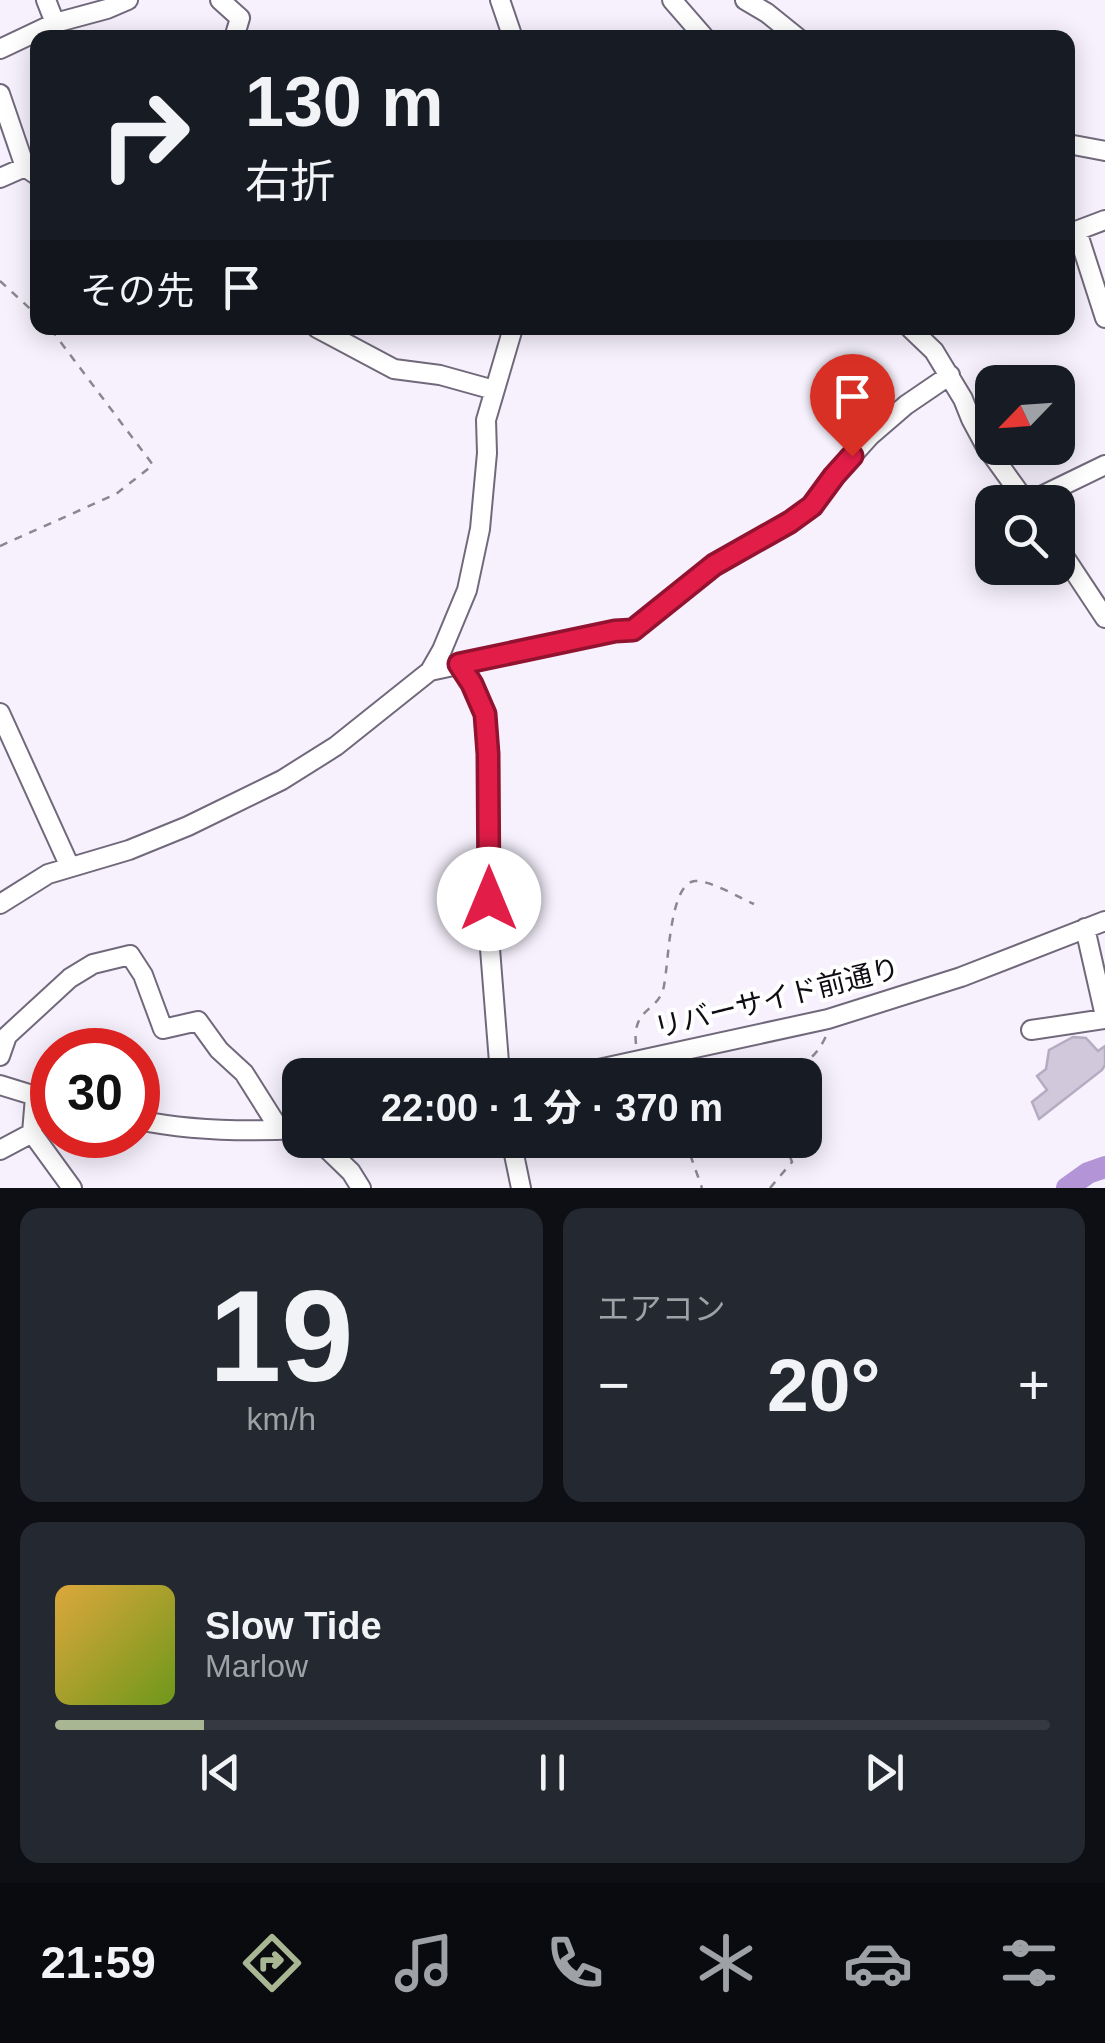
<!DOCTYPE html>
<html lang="ja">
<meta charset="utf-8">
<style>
body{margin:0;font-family:Helvetica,"Noto Sans JP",sans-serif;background:#242831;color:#f1f3f6;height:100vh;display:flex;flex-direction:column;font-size:38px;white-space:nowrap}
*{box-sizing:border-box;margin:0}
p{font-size:32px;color:#9ea1a6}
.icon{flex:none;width:55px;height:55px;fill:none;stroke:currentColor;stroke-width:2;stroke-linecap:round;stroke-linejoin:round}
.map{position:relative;height:1188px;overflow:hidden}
.details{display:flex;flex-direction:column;gap:20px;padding:20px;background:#0d0f14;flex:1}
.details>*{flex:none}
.hud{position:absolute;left:30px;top:30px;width:1045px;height:305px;border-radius:20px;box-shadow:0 5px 25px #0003;background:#171b24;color:#f1f3f6;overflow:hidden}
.needle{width:65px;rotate:245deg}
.buttons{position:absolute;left:975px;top:365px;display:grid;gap:20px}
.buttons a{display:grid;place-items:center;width:100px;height:100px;border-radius:20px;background:#171b24;box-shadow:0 5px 25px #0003;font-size:50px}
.speed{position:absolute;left:30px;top:1028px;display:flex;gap:20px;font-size:50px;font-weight:700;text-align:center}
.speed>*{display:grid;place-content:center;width:130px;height:130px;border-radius:50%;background:#171b24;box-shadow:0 5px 25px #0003;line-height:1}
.speed .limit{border:15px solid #d22;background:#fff;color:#111}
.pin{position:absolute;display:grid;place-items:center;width:85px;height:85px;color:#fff;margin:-102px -42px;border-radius:50% 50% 50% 0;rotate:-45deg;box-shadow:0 0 10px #0007}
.pin .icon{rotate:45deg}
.me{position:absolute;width:110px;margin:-55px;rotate:0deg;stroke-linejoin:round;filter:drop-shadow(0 0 8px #0008)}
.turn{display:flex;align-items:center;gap:35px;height:210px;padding:0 50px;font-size:45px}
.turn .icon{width:130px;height:130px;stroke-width:2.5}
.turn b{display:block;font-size:70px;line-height:85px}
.then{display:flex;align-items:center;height:95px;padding:0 50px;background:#0003;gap:20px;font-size:38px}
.big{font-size:75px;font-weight:700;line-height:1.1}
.details .tile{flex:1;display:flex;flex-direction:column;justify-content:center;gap:15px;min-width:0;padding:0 35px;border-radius:20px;background:#242831}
.details .dial{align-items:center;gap:0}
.dial b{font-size:130px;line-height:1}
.song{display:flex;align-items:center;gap:30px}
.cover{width:120px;height:120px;border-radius:15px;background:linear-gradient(135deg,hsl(40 70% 55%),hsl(80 70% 35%))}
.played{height:10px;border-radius:5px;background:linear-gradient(90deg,#a9b694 15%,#363941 15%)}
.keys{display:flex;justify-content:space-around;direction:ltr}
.heat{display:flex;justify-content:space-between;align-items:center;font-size:55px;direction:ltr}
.details .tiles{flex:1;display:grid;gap:20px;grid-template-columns:1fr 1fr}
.tile:last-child{grid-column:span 2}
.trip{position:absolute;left:282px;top:1058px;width:540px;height:100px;border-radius:20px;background:#171b24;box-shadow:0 5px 25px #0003;font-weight:700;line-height:100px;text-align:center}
.tabs{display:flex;height:160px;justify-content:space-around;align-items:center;background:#090b0e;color:#9ea1a6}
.tabs .icon{width:70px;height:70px}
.tabs .current{color:#a9b694}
.tabs b{font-size:45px;color:#f1f3f6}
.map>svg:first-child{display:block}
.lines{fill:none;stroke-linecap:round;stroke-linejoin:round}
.river{stroke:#b395d7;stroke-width:22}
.building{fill:#d1c8dc;stroke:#b4acc0;stroke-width:2.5}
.minor-casing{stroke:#71697b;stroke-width:22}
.path{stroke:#8b8790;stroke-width:2.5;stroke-dasharray:8 8;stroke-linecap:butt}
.minor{stroke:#fff;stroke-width:18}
.route-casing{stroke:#92132f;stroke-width:25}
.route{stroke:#e11d48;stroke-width:18}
.labels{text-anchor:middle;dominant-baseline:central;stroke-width:8;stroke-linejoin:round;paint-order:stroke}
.street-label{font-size:28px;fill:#100c13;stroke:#fff}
</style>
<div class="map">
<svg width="1105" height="1188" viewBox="0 0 1105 1188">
<rect width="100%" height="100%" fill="#f6f1fd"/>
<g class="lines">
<path class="river" d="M1067,1188l21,-15 17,-6"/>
</g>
<path class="building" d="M1073,1037l13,1 12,13 7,-5v19l-3,5 -63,49 -7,-17 15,-12 -10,-14 9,-7 3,-19z"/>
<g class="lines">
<defs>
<path id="minor" d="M46,0l9,23
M220,0l20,18 -6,20
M500,0l13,38
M672,0l33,38
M745,0l22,13 31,25
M0,49l55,-26 52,-14 21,-9
M0,94l25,73 13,9
M1068,144l37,7
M0,178l25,-11
M1077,231l28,87
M1068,234l37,-14
M317,328l77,41 46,6 54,15
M910,328l24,23 29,48 8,20 14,26 41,57
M1026,501l11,-3 68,-33
M1058,547l47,71
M459,664l13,20 13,30 3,40 1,182 11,139
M430,671l185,-40 18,-1 81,-65 75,-43 23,-17 22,-29 36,-40 36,-31 44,-30
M0,713l70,154
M0,904l48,-30 81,-24 59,-24 94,-46 54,-34 94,-75 12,-21 25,-60 13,-61 7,-76 -1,-33 27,-92
M1085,928l20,88
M1031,1030l74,-11
M0,1056l7,-20 63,-58 23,-14 37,-9 13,20 20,54 35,-8 21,29 25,23 36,57
M571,1075l257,-56 133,-42 144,-56
M0,1085l52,16
M35,1097l-3,36 40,55
M138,1120c53,11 107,12 162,9
M318,1140l33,32 10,16
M511,1140l10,48
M0,1150l32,-17"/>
</defs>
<use href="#minor" class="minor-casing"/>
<path class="path" d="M0,281l38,35
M0,546l116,-52 37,-29 -103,-137
M636,1044c-4,-35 20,-32 27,-54 6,-20 5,-107 32,-109 15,-1 45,17 59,23
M786,1075c19,-11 31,-19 40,-39
M685,1140l17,48
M770,1188l22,-26 -8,-22"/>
<use href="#minor" class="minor"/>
</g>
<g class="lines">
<defs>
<path id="route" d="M489,899l-1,-145 -3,-40 -13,-30 -13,-20 156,-33 18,-1 81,-65 76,-43 22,-16 22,-30 18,-20"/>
</defs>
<use href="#route" class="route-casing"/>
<use href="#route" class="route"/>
</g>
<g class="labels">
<g class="street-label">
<text transform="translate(777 998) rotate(-14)">リバーサイド前通り</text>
</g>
</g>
</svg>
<div class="buttons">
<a><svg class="needle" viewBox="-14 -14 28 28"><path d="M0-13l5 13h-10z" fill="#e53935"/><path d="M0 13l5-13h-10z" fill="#9ea1a6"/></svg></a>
<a><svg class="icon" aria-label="search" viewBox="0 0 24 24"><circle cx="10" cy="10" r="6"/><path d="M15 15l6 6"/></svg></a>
</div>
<div class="speed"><div class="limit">30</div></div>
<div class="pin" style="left:852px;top:456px;background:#d93025"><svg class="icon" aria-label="arrive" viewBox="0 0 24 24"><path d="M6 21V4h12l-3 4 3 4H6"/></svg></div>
<svg class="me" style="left:489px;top:899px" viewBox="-20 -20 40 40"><circle r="19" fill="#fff"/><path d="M0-13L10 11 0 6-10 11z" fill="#e11d48"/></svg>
<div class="trip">22:00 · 1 分 · 370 m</div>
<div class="hud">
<div class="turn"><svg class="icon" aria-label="right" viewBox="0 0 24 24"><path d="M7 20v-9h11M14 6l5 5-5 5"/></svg><div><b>130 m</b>右折</div></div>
<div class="then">その先<svg class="icon" aria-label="arrive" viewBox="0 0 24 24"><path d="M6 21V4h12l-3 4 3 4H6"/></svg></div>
</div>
</div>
<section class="details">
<div class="tiles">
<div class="tile dial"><b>19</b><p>km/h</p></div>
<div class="tile"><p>エアコン</p>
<div class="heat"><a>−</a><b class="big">20°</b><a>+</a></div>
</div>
<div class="tile">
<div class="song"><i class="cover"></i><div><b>Slow Tide</b><p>Marlow</p></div></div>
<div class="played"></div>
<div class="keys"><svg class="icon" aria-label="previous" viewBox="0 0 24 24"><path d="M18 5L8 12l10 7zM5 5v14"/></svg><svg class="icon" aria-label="pause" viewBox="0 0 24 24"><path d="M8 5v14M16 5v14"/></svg><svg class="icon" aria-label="next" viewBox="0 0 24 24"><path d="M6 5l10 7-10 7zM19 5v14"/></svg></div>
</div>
</div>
</section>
<nav class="tabs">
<b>21:59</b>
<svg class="icon current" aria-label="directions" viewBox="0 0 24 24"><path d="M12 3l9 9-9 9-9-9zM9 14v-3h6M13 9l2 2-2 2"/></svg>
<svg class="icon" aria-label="music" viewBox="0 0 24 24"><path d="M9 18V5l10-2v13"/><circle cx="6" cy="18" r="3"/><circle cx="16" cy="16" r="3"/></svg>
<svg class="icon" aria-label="phone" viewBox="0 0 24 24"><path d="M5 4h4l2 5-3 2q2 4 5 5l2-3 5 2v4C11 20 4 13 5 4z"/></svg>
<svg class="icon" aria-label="climate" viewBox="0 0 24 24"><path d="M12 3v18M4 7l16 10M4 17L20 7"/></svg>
<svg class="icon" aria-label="car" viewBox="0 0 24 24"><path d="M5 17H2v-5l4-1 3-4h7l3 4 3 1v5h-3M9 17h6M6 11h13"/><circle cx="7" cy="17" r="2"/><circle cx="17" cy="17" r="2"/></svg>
<svg class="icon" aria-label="filters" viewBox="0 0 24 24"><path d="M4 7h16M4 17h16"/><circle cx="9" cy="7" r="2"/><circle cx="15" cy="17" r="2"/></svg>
</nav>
